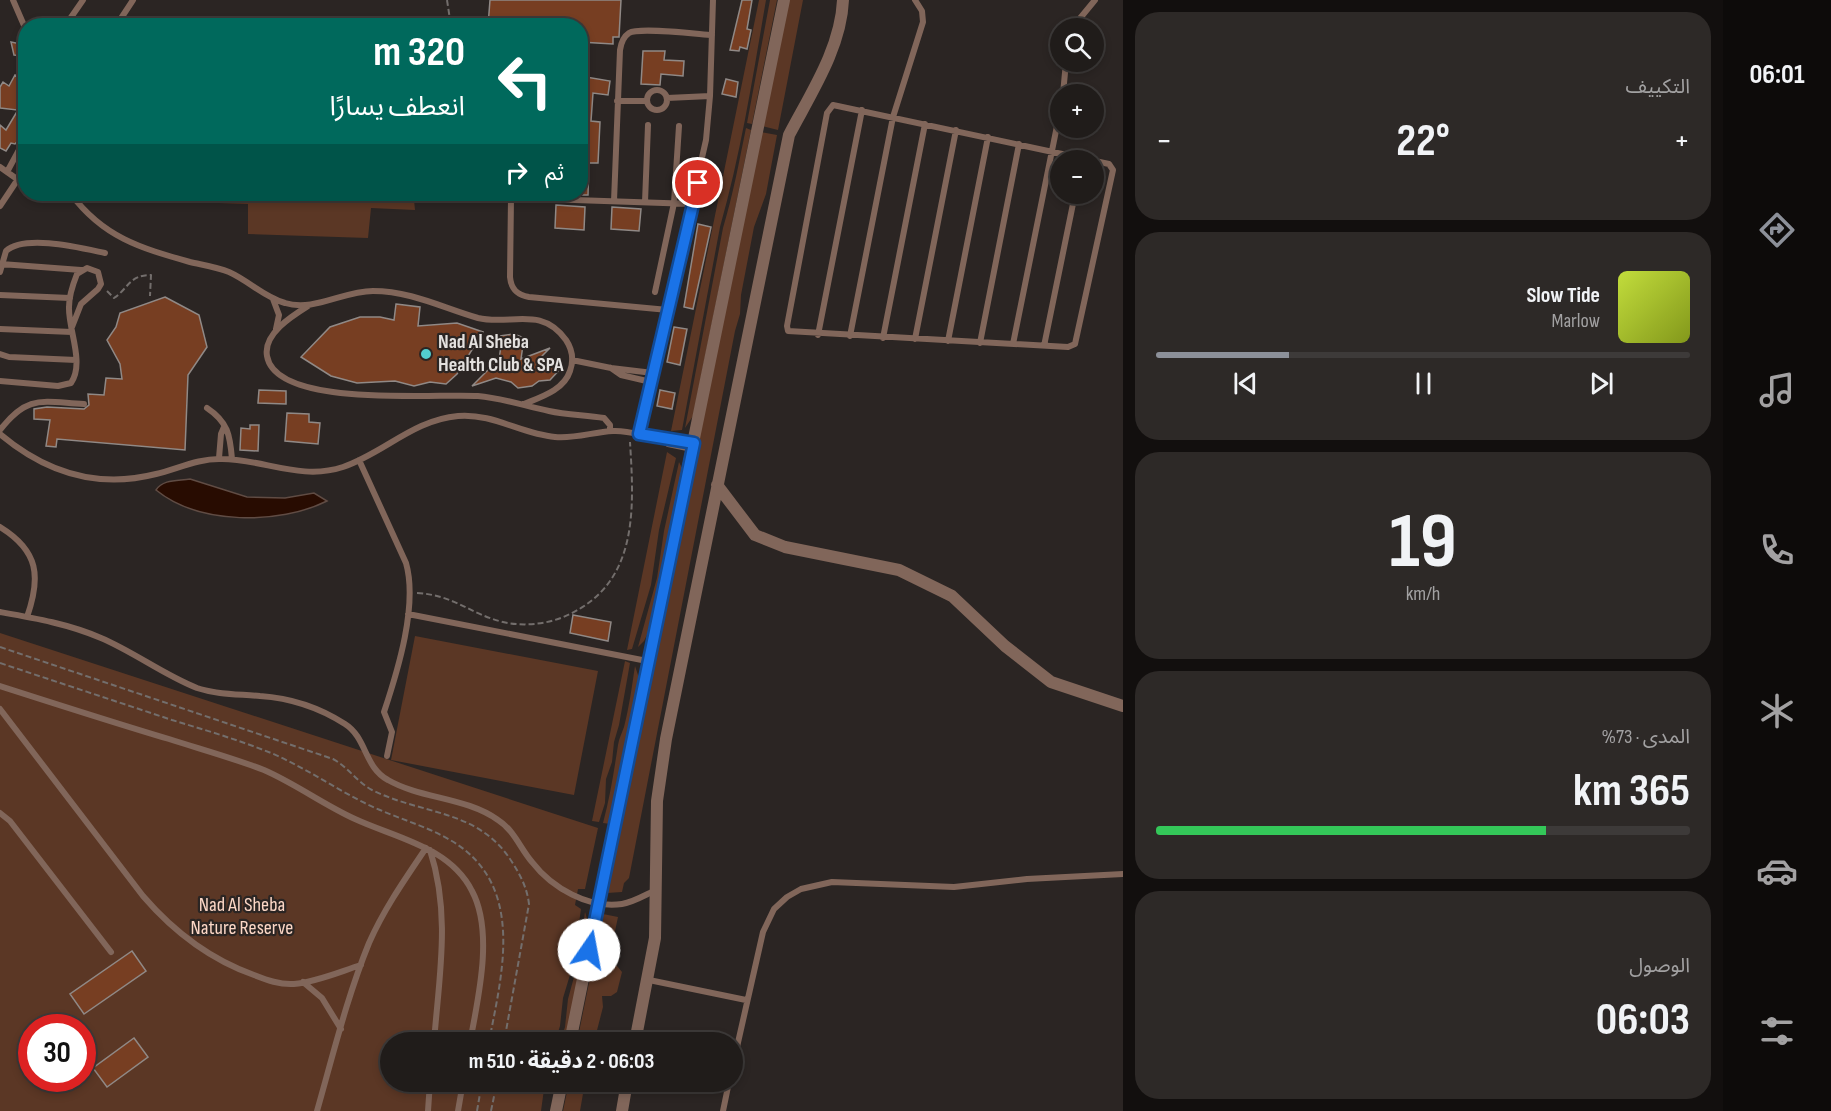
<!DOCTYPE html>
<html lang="ar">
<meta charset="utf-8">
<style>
body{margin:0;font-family:"Sofia Sans Condensed","Noto Sans Arabic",sans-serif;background:#2d2927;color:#f1f3f6;direction:rtl;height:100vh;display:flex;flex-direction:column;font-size:22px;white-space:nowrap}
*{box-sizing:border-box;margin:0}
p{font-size:20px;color:#a2a1a2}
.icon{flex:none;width:33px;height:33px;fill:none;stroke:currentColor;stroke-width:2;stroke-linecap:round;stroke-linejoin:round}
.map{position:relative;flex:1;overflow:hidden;direction:ltr}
.drawer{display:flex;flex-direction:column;gap:12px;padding:12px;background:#120f0e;width:600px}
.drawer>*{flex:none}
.guide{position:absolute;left:18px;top:18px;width:570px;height:183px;border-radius:24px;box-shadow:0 3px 9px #0003,0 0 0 2px #3d3a39;direction:rtl;background:#00695c;color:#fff;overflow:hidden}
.tools{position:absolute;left:1050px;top:18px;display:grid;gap:12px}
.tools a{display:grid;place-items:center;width:54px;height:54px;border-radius:50%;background:#201c1a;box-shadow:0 3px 9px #0003,0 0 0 2px #3d3a39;font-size:30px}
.speed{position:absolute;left:18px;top:1014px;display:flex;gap:12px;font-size:30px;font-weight:700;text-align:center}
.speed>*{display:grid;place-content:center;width:78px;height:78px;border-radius:50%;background:#201c1a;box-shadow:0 3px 9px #0003,0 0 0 2px #3d3a39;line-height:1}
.speed .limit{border:9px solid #d22;background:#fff;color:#111}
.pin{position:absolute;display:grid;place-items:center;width:51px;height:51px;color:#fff;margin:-26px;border:3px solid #fff;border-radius:50%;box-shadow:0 2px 6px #0007}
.me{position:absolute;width:66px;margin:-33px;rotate:12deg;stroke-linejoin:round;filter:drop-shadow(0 0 4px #0008)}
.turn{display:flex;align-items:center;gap:21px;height:126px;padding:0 24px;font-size:27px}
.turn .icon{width:78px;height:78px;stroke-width:2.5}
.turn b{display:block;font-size:42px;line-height:51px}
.then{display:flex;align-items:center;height:57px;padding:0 24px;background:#0003;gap:12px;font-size:22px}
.big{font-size:45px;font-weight:700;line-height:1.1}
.drawer .tile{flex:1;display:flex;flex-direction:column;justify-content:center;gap:9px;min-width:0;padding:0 21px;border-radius:24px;background:#2d2927}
.drawer .dial{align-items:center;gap:0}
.dial b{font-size:78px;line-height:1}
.song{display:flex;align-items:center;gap:18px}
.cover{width:72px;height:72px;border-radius:9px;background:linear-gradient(135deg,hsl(70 70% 55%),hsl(70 70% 35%))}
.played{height:6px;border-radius:3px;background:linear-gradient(90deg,#8c9099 25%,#3d3a39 25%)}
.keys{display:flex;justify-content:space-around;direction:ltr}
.heat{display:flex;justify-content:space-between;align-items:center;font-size:33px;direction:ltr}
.charge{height:9px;border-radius:4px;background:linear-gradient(90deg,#34c759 73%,#3d3a39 0)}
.trip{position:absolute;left:380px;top:1032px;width:363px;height:60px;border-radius:30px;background:#201c1a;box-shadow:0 3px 9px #0003,0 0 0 2px #3d3a39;font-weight:700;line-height:60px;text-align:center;direction:rtl}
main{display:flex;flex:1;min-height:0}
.tabs{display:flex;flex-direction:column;width:108px;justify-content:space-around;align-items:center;background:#0d0b0a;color:#a2a1a2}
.tabs .icon{width:42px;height:42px}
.tabs .selected{color:#8c9099}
.tabs b{font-size:27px;color:#f1f3f6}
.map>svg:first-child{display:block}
.green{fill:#5b3725;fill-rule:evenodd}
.water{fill:#280c01;stroke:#604c44;stroke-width:1.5}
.building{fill:#773e22;stroke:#908986;stroke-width:1.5}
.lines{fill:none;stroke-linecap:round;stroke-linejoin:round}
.path{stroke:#736e6c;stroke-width:2;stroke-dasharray:6 3;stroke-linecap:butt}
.service{stroke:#81665a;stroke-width:6}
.minor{stroke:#81665a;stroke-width:12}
.route-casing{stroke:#114b97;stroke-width:15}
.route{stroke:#1a73e8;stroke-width:10}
.poi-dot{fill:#52cdce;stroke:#2b2523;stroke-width:2}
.labels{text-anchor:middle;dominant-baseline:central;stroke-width:4.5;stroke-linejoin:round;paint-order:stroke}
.poi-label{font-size:20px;font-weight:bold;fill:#e4e1df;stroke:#2b2523;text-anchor:start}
.park-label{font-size:20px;fill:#fcd7c6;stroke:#2b2523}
</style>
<main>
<nav class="tabs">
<b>06:01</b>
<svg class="icon selected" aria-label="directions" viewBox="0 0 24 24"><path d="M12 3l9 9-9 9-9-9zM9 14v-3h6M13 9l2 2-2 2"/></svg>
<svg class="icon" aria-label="music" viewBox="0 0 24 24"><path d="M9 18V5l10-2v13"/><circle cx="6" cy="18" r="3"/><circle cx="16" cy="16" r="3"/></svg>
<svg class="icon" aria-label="phone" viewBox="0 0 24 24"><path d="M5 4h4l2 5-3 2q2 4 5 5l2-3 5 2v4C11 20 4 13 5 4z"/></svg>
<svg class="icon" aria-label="climate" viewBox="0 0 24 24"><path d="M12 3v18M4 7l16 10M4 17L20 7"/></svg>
<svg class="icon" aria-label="car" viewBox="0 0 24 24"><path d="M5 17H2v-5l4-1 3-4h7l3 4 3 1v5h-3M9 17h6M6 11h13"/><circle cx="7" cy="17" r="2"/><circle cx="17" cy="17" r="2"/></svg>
<svg class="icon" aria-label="filters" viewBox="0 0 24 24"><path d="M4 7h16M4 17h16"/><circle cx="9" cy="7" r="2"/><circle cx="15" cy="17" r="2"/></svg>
</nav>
<section class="drawer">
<div class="tile"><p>التكييف</p>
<div class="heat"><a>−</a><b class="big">22°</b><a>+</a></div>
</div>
<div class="tile">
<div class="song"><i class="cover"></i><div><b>Slow Tide</b><p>Marlow</p></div></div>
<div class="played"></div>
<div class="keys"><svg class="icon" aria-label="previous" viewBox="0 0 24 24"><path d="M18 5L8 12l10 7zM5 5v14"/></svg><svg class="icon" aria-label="pause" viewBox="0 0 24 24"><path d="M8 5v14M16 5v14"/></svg><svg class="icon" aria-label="next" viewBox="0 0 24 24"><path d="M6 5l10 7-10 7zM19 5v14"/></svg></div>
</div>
<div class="tile dial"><b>19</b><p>km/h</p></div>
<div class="tile"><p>المدى · 73%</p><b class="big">365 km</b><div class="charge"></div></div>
<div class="tile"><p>الوصول</p><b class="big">06:03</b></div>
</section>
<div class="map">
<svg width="1123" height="1111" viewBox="0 0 1123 1111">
<rect width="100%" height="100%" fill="#2b2523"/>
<path class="green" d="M759,0h7c-13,76 -25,153 -46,227l-38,203 -11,1z
M770,0h7l-25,124 -5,-1z
M788,0h15l-25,130 -16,-4z
M746,128l5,2 -58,286 -8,12 38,-200c10,-33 16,-66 23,-100z
M761,132l16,3 -11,59 -12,33 -13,68 -1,19 -5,17 -106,547 -5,5 -2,9 -15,1z
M188,194h236l-10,6 1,10 -44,-2 -3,30 -120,-4v-30l-60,-2z
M667,452l9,6 -17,72 -8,55 -19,64 -5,1z
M679,462l3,6 -34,165 -4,8 -6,6 19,-69 7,-47z
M0,633l598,195 -13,61h-7l-3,16 6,4 -8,56 -10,33 -3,28 -5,16h-165v40h155l-4,29h-541zM32,1028h50v50h-50z
M415,636l183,35 -24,124 -183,-35z
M625,661l5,2 -11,62 -5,17 -2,20 -6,17 -1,24 -6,19 -7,-1z
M635,666l4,12 -28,146 -8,-1c7,-26 11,-52 15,-78 1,-7 4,-12 6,-18 5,-19 8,-41 11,-61z
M585,912l4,13 -24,117h-5l5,-15 3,-28 9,-33z
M603,914l15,3 -10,47 9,2 5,6 -5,20 -6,4h-9l1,11 -9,35h-17z
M569,1082h16l-5,29h-17z"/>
<path class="water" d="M190,479l57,18 38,1 29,-5 13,8c-48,24 -128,24 -171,-11 7,-11 22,-9 34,-11z"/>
<path class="building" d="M490,0h131l-2,37h-6v7l-33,-2v-16h-92z
M742,0h10l-5,29 4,1 -4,19 -7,-2 -1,4 -9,-1z
M11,42l15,3 -2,11 -10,-1z
M643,51h22l-1,9 20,1 -1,15 -22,-2 -1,11 -19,-1z
M15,75l11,5v52l-11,12 -4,-1 -5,8 -6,-3v-23l6,5 12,-20 -18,-2v-21l3,-5 6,4z
M580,76l30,5 -2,14 -15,-2 -2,28 9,1 -2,41h-9l-1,32h-8z
M726,79l12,3 -2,15 -14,-3z
M556,205l29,2 -1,23 -29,-2z
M612,207l29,2 -2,22 -28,-2z
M698,224l13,3 -18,82 -9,-2z
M165,297l34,18 8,32 -19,28 -3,75 -128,-11 -1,8 -10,-1 4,-26 -16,-1v-10l13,-2 37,2 5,-4 -1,-11 16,1 2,-17 16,1 -2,-15 -13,-24 9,-13 4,-14z
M396,304l24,3 -2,19 39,-3 26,9 -26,42 -11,10 -16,-2 -16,4 -19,-5 -38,2 -26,-7 -30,-19 29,-30 30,-10h20l14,3z
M674,327l13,2 -7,36 -13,-3z
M514,334l10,4 -3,21 29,-11 -10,10 22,9 -12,13 -11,1 -7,5 -14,2 -7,-6 -15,-4 -24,8 27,-27 3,-19 -3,-4z
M259,390l27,1v13l-28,-1z
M660,390l15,3 -3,16 -15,-3z
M287,413l22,1v8l11,1 -2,21 -33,-3z
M250,425h9l-1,26 -18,-1 1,-22 9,1z
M573,615l38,7 -3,19 -38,-8z
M132,951l14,20 -62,43 -14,-20z
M134,1038l14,19 -41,30 -14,-19z"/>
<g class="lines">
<path class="path" d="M447,0l4,26
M460,194l20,3
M107,291l7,7c15,-10 15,-23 37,-23l-1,21
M417,593c37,2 53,21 86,29 22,5 47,2 67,-8 69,-33 64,-107 60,-172
M0,647l333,112c15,8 24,23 39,31 50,25 107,19 140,72 9,14 15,26 17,42l-25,138
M0,663c57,19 115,38 172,57 33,10 67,20 99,33 38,16 71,41 109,57 42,18 88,27 111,72 24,48 7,111 -2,160
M477,1111l5,-29
M491,1111l6,-29"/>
<path class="service" d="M13,0l13,30
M65,26l18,-26
M116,26l17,-26
M1072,28l23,-28
M647 100a10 10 0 1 1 20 0a10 10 0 1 1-20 0Z
M1063,94l3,-32
M667,98l43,-2
M617,101h29
M833,105l276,59 4,6 -38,174 -7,3 -280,-16 -1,-5 40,-213z
M0,167l17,12
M7,172l19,-35
M71,194c32,43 69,54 119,68 13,3 27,5 39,10 20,9 35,25 56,31 29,9 58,-12 88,-12 38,0 70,17 105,27 32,8 63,-13 88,22 6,9 8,20 4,31 -6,19 -29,26 -46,33
M488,197l205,7
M511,198l-1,79c1,12 7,18 19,20l139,13
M614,201l6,-151c1,-7 3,-13 9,-17 10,-6 68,1 83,2
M645,202l3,-77
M0,206l26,-39
M1,264l80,6
M0,272l6,-21c19,-17 75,-3 99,2
M655,292l19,-89 5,-77
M0,295l70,3
M273,299l6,16 -3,14
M308,306c-16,10 -45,28 -41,50 9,53 171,37 211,40 24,2 47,10 71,15 18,4 37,4 55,7l6,7v6
M0,329l72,3
M818,335l44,-225
M850,336l43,-219 30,-95 -1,-11 -7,-11
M883,338l42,-214
M915,339l41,-209
M948,341l40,-204
M980,343l39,-199
M1013,344l47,-233
M1044,346l31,-152
M0,354l9,3 67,3
M572,360l39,8 42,5
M611,368l10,7 30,7
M0,381l58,5 13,-3c14,-20 -3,-54 -2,-76 0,-12 4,-23 8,-33l10,-6 11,4 3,12 -3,5 -17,15 -9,23
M207,408c21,14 23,27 25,51
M0,430c28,-36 42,-28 84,-26
M0,434c45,38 97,55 156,40 21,-5 43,-16 66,-15 41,0 79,22 121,8 41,-14 70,-47 115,-51 35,-3 63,18 97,21 20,2 38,-5 58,-6 15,-1 30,5 45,7 11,2 24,3 36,5
M639,434l67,-294 4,-44 3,-96
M661,439l7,5 24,5
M219,458l2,-24 3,-7
M359,460l47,103c12,42 -8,107 -22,149l8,20 -5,24
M0,527c39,24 41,50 27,90
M0,612c34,6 69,12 101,26 33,14 63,37 96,50 21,7 42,6 63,8 30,2 60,12 85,28 22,14 19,43 43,56 33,19 78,17 110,40 16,10 22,28 34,42 20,26 57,47 90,42 12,-2 23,-9 34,-14
M408,614l239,47
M0,686c56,18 112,36 169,53 31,10 64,19 95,31 32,14 60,35 91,49 41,19 95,28 117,72 22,41 6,108 -2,151
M0,709l143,187c31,36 66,63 111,79 13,5 26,10 40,9 22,-2 45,-12 67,-19
M0,813l10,8 101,131
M430,850c21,65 9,126 4,192
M649,980l97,20
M303,982l19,16 19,31
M732,1069l31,-137 11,-23 13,-12 14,-8 31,-7 122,5 73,-8 96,-5
M317,1111c16,-56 30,-114 52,-168 15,-34 36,-64 57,-95
M428,1111l2,-29
M458,1111l5,-29
M723,1111l6,-29"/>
<path class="minor" d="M717,485l38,50 30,12 114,23 53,26 53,50 46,36 72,24
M570,1042l214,-1042
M635,1042l20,-104 2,-137 9,-62 123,-604c22,-42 52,-87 54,-135
M556,1111l6,-29
M622,1111l5,-29"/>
</g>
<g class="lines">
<defs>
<path id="route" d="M589,950l105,-507 -55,-9 59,-251"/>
</defs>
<use href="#route" class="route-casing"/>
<use href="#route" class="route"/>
</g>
<circle class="poi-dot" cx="426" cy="354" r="6"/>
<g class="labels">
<g class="poi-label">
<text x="438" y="342">Nad Al Sheba<tspan x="438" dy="23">Health Club &amp; SPA</tspan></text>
</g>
<g class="park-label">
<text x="242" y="905">Nad Al Sheba<tspan x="242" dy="23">Nature Reserve</tspan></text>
</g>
</g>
</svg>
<div class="tools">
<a><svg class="icon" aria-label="search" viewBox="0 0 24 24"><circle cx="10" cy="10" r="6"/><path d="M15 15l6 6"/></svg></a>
<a>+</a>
<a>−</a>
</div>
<div class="speed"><div class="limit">30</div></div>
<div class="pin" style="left:698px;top:183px;background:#d93025"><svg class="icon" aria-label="arrive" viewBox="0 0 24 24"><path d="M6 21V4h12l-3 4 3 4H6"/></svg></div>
<svg class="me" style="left:589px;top:950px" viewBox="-20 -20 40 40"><circle r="19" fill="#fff"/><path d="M0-13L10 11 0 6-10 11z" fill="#1a73e8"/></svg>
<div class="trip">06:03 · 2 دقيقة · 510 m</div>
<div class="guide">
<div class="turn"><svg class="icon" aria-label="left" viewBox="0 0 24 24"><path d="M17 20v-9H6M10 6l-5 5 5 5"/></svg><div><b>320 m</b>انعطف يسارًا</div></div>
<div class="then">ثم<svg class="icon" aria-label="right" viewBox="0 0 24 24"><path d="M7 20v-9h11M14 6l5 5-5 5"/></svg></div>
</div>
</div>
</main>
